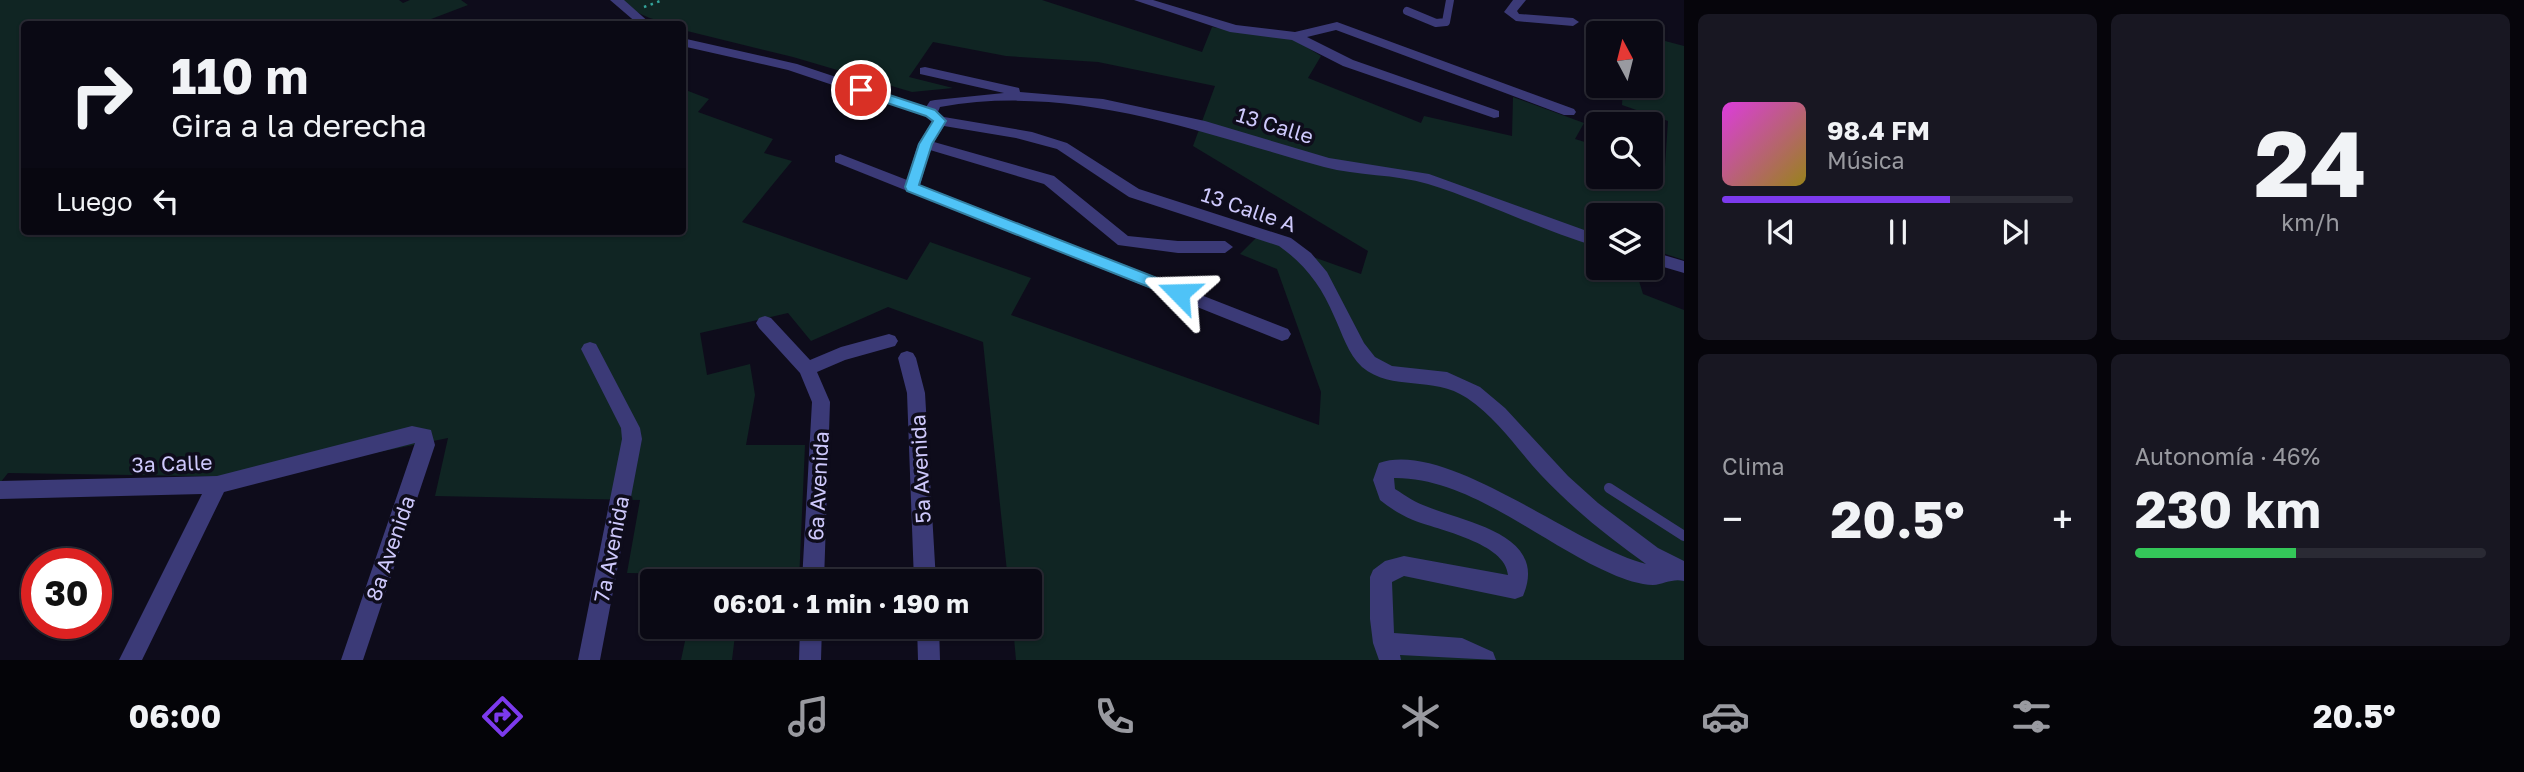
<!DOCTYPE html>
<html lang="es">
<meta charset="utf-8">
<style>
body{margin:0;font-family:"Golos Text",sans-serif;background:#181722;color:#f1f3f6;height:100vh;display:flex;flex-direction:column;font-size:26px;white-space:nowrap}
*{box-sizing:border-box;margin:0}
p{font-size:23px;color:#999aa0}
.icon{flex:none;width:38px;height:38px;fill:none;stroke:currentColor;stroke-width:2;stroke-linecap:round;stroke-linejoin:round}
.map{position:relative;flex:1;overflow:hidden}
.side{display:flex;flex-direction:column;gap:14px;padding:14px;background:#06050b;width:840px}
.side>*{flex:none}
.banner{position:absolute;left:21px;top:21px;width:665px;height:214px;border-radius:7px;box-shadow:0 2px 5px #0004,0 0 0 2px #2a2a34;background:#0a0914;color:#f1f3f6;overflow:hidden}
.needle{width:46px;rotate:353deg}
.buttons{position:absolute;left:1586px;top:21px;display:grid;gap:14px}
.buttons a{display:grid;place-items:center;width:77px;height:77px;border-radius:7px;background:#0a0914;box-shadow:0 2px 5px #0004,0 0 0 2px #2a2a34;font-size:35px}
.speed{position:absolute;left:21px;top:548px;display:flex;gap:14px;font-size:35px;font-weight:700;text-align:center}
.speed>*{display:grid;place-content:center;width:91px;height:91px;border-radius:50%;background:#0a0914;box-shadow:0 2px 5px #0004,0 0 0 2px #2a2a34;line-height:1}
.speed .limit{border:10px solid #d22;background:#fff;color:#111}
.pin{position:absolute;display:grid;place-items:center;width:60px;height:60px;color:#fff;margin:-30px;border:4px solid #fff;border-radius:50%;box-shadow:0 2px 7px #0007}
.me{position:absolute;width:77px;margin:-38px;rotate:292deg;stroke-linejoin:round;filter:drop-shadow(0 0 5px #0008)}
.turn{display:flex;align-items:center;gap:24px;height:147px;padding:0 35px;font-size:32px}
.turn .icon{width:91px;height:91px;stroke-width:2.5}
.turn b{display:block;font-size:49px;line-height:60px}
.then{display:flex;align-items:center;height:66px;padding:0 35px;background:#0003;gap:14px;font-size:26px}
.big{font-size:52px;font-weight:700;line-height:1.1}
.side .widget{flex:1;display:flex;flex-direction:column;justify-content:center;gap:10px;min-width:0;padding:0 24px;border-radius:10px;background:#181722}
.side .dial{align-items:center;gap:0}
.dial b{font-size:91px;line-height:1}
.song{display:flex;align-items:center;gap:21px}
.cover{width:84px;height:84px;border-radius:10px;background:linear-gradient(135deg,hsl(300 70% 55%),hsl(50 70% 35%))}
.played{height:7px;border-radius:4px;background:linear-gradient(90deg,#7c3aed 65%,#2a2a34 65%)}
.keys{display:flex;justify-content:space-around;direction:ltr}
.heat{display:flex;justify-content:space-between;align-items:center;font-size:38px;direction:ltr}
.charge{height:10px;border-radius:5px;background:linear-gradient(90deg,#34c759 46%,#2a2a34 0)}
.side .tiles{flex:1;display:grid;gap:14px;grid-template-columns:repeat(2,1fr)}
.trip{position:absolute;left:640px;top:569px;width:402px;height:70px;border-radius:7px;background:#0a0914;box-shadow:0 2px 5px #0004,0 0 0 2px #2a2a34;font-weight:700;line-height:70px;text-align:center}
.dock{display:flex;height:112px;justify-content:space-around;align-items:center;background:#040408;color:#999aa0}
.dock .icon{width:49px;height:49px}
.dock .current{color:#7c3aed}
.dock b{font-size:32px;color:#f1f3f6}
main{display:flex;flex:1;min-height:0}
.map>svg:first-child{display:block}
.green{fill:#102523}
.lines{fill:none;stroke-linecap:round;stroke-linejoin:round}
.path{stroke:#34a59c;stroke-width:2.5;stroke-dasharray:2.5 4.5;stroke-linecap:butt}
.lane-far1{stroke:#3b3a77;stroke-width:8}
.lane{stroke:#3b3a77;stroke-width:10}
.street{fill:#3b3a77;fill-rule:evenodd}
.route{fill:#4fc3f7;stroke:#337fa1;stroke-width:2}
.labels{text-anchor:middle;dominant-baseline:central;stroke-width:7;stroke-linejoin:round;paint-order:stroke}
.street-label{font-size:21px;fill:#cec9fc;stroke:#0e0c1b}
</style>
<main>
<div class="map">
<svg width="1684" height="660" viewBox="0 0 1684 660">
<rect width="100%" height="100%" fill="#0e0c1b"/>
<path class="green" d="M0,0h399l4,3 7,-3h51l7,5 -50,19h-394v207h658l1,-142 26,10 -11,13 75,27 -9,14 28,8 -50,61 165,58 23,-38 101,36 -20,37 308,110 2,-33 -44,-123 -37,-15 17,-17 104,37 7,-23 -175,-105 22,-60 -117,-24 -92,-6 -73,-14 -24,35 44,11 -41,4 -119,-35 -110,-27 -1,-6c-22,0 -45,-9 -62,-24h422l160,52 10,-25 83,13 26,16 -13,22 113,45 3,-7 88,20 1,-39 71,26 -9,16 23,7v31h52v-15l15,4 3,-45 -46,-16 1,-19h27v-49l34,9v214l-34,-11v-34h-52v53h37l8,26 41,16v350h-668l-3,-33 18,-1v-45h-23l-25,-239 -95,-35 -77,34 -23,-28 -88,20 7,42 43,-11 5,31 -9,50h59l-6,136h-103l1,-7 -70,-1 13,-73 -205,-4 13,-58 -193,39 -247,-4 -8,10z
M688,627h48l-4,33h-51z"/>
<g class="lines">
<path class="path" d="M644,7l19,-7"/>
<path class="lane-far1" d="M1407,11l29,12 10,-1 4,-22"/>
<path class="lane" d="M1609,488l75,48"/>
<path class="street" d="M610,0h14l27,24h-13z
M1134,0h19l83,25 59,7 42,-10 237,87 2,3 -2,3h-10l-228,-85 -29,7 46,23 146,51v6l-5,1 -151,-52 -51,-26 -62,-8z
M1513,0h13l-9,11 2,3 54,4 6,4 -6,4 -57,-5 -12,-9z
M682,38l115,26 129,43 4,-6 5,-1 69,-7 -84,-19v-6l5,-1 94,21 1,4 83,7 102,22 124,37 100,16 169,61v12c-58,-17 -112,-45 -170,-63 -33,-10 -70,-8 -104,-17 -126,-35 -251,-84 -384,-60l-2,5 6,5 88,15 35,11 72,46 152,49 20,15 16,19 37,71 11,14 17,9 55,6 33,15 25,21 63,68 30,27 60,45 26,13v20c-11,-3 -20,3 -31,4 -12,0 -30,-6 -41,-11 -70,-30 -142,-97 -218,-96l1,11c11,7 21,14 33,18 40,16 121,28 95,89l-8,3 -111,-23 -12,6 2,51 68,5 31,14 3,8 -96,-5 1,5h-22l-6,-17 -3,-24v-42l3,-7 12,-9 19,-5 104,19c-2,-32 -70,-45 -95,-55 -12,-5 -23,-12 -33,-20l-7,-20 6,-17c68,-24 196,83 267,101 -38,-27 -74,-56 -105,-89 -24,-26 -44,-57 -74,-77 -34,-23 -75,-6 -105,-31 -14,-13 -20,-34 -28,-51 -12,-29 -29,-52 -55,-70l-150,-49 -72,-48 -41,-11 -72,-12 -10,16 120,34 74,60 50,5h47l8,6 -8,6h-47l-60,-8 -74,-61 -114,-34 -10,35 368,144 3,5 -3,5 -6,2 -447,-179v-6l5,-2 67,26 11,-36 14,-22 -7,-6 -137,-46 -106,-24z
M1650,251l34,10v12l-34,-10z
M765,316l6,2 39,42 31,-13 48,-13 6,2 3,5 -3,5 -50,14 -28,12 13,30 -6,179h-22l10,-179 -12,-29 -41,-45 -3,-5 3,-5z
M590,342l6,2 44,84 2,11 -42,221h-22l44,-221 -1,-11 -40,-79 3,-5z
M907,351l6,2 3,5 9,35 11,188h-22l-7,-188 -9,-35 3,-5z
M412,426l19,4 4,15 -72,215h-22l74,-217 -191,49 -82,168h-23l83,-166 -202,5v-18l217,-5z
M800,626h22l-1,34h-22z
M917,626h22l1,34h-22z"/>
</g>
<path class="route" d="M857,87h8l70,23 11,11 -14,23 -13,41 266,104v8h-11l-267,-106 -2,-4 14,-43 14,-23 -7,-5 -69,-23z"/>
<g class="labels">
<g class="street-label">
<text transform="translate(1275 125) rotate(17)">13 Calle</text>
<text transform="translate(1249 209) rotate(19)">13 Calle A</text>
<text transform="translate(172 463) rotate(-2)">3a Calle</text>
<text transform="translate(920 469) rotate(-93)">5a Avenida</text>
<text transform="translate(818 486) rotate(-87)">6a Avenida</text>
<text transform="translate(390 548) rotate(-71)">8a Avenida</text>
<text transform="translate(611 549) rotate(-79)">7a Avenida</text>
</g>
</g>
</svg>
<div class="buttons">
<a><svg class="needle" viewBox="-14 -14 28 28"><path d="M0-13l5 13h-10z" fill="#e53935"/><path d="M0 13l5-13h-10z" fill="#999aa0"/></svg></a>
<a><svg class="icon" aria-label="search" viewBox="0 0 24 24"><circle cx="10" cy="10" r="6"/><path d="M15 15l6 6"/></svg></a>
<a><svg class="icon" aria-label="layers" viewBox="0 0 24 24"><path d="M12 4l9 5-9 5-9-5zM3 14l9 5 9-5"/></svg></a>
</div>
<div class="speed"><div class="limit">30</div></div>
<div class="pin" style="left:861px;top:90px;background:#d93025"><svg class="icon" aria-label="arrive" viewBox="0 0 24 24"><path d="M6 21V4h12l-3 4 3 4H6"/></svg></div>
<svg class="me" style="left:1179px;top:293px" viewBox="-20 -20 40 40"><path d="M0-17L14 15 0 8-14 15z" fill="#4fc3f7" stroke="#fff" stroke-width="4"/></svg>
<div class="trip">06:01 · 1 min · 190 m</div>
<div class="banner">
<div class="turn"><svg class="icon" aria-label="right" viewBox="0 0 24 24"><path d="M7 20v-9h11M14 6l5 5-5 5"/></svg><div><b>110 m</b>Gira a la derecha</div></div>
<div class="then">Luego<svg class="icon" aria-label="left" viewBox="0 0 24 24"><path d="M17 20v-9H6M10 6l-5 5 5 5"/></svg></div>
</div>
</div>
<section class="side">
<div class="tiles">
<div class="widget">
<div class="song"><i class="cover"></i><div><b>98.4 FM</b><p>Música</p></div></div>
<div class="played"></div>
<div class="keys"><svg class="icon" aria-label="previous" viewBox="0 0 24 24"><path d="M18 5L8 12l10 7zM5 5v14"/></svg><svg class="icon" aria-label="pause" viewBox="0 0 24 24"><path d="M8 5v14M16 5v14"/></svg><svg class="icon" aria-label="next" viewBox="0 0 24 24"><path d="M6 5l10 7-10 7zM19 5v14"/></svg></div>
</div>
<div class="widget dial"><b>24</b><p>km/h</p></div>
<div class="widget"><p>Clima</p>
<div class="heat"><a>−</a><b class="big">20.5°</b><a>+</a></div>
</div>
<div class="widget"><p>Autonomía · 46%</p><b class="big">230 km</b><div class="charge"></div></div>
</div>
</section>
</main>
<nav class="dock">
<b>06:00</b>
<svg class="icon current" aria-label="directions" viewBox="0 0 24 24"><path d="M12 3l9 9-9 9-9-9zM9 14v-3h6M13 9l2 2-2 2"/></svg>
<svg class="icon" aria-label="music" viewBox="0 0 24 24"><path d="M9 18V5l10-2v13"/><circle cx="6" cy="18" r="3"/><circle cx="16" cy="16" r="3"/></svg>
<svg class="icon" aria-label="phone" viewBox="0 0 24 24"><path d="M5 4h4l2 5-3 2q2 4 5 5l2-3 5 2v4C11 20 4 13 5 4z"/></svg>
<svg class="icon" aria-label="climate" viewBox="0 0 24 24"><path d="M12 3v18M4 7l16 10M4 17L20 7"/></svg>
<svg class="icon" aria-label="car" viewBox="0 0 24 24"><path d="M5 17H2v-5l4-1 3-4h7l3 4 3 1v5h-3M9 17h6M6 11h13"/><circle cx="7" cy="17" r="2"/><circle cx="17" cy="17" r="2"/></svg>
<svg class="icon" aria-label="filters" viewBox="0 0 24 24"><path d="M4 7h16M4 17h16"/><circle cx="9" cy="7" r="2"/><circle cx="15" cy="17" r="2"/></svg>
<b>20.5°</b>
</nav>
